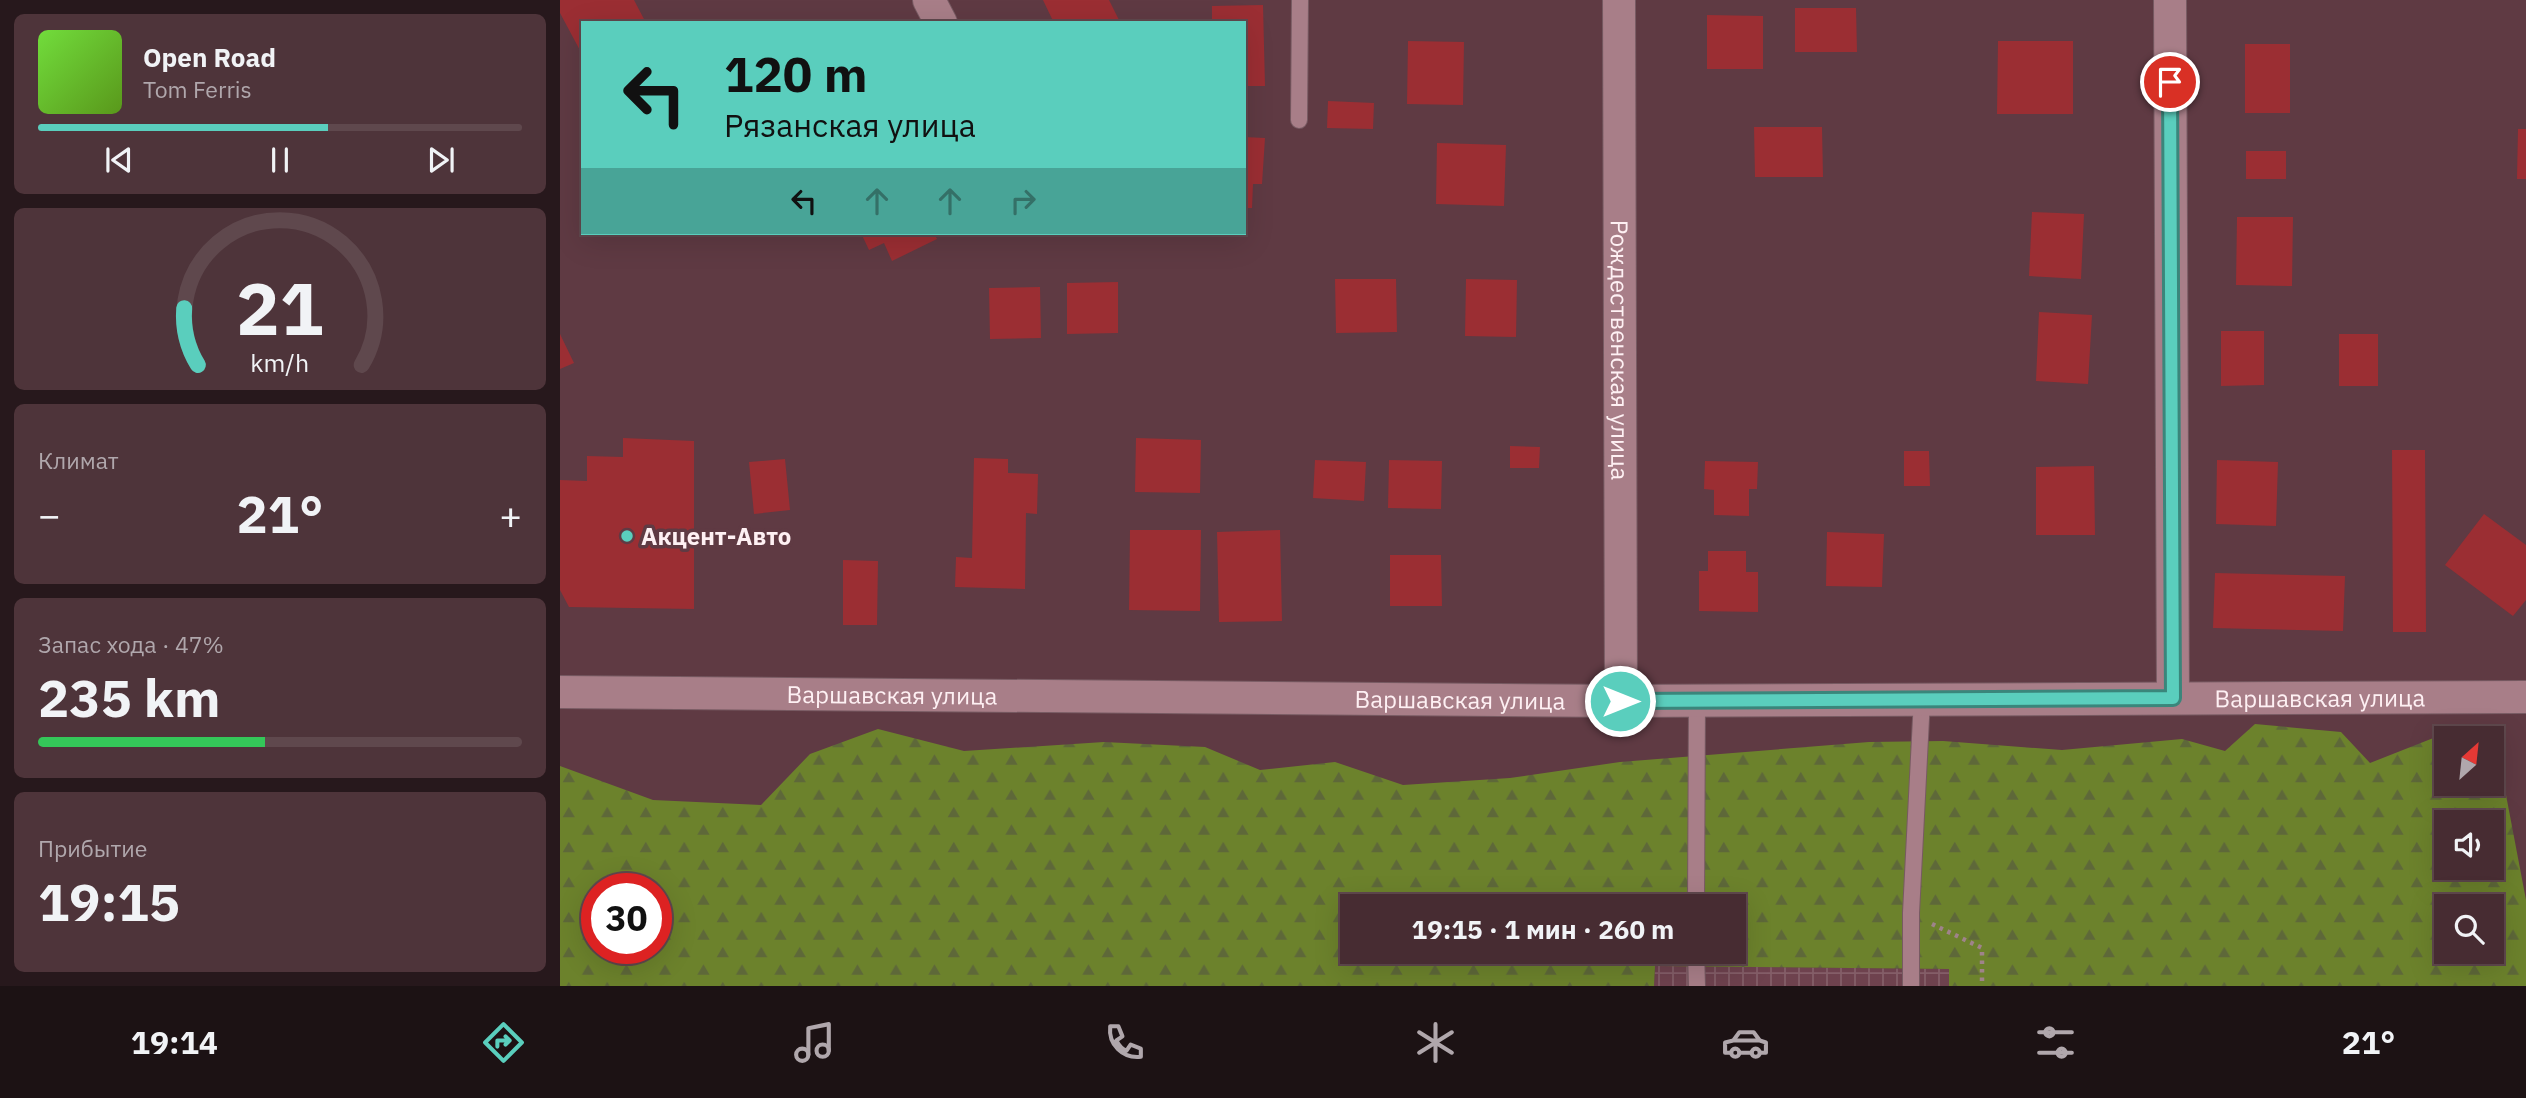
<!DOCTYPE html>
<html lang="ru">
<meta charset="utf-8">
<style>
body{margin:0;font-family:"IBM Plex Sans",sans-serif;background:#4e343a;color:#f1f3f6;height:100vh;display:flex;flex-direction:column;font-size:26px;white-space:nowrap}
*{box-sizing:border-box;margin:0}
p{font-size:23px;color:#b0a7ac}
.icon{flex:none;width:38px;height:38px;fill:none;stroke:currentColor;stroke-width:2;stroke-linecap:round;stroke-linejoin:round}
.map{position:relative;flex:1;overflow:hidden}
.drawer{display:flex;flex-direction:column;gap:14px;padding:14px;background:#27181c;width:560px}
.drawer>*{flex:none}
.hud{position:absolute;left:21px;top:21px;width:665px;height:214px;border-radius:0px;box-shadow:0 7px 28px #0002,0 0 0 2px #5f484d;background:#5acebd;color:#111;overflow:hidden}
.needle{width:46px;rotate:27deg}
.buttons{position:absolute;left:1874px;top:726px;display:grid;gap:14px}
.buttons a{display:grid;place-items:center;width:70px;height:70px;border-radius:0px;background:#472c32;box-shadow:0 7px 28px #0002,0 0 0 2px #5f484d;font-size:35px}
.speed{position:absolute;left:21px;top:873px;display:flex;gap:14px;font-size:35px;font-weight:700;text-align:center}
.speed>*{display:grid;place-content:center;width:91px;height:91px;border-radius:50%;background:#472c32;box-shadow:0 7px 28px #0002,0 0 0 2px #5f484d;line-height:1}
.speed .limit{border:10px solid #d22;background:#fff;color:#111}
.pin{position:absolute;display:grid;place-items:center;width:60px;height:60px;color:#fff;margin:-30px;border:4px solid #fff;border-radius:50%;box-shadow:0 2px 7px #0007}
.me{position:absolute;width:77px;margin:-38px;rotate:90deg;stroke-linejoin:round;filter:drop-shadow(0 0 5px #0008)}
.turn{display:flex;align-items:center;gap:24px;height:147px;padding:0 28px;font-size:32px}
.turn .icon{width:91px;height:91px;stroke-width:2.5}
.turn b{display:block;font-size:49px;line-height:60px}
.lanes{display:flex;align-items:center;height:66px;padding:0 28px;background:#0003;justify-content:center;gap:35px;direction:ltr}
.lanes .off{opacity:.35}
.big{font-size:52px;font-weight:700;line-height:1.1}
.drawer .card{flex:1;display:flex;flex-direction:column;justify-content:center;gap:10px;min-width:0;padding:0 24px;border-radius:10px;background:#4e343a}
.drawer .dial{align-items:center;gap:0}
.dial svg{height:182px;overflow:visible;fill:none;stroke:#5f484d;stroke-width:7;stroke-linecap:round;text-anchor:middle}
.dial text{fill:#f1f3f6;stroke:none}
.song{display:flex;align-items:center;gap:21px}
.cover{width:84px;height:84px;border-radius:10px;background:linear-gradient(135deg,hsl(100 70% 55%),hsl(90 70% 35%))}
.played{height:7px;border-radius:4px;background:linear-gradient(90deg,#5acebd 60%,#5f484d 60%)}
.keys{display:flex;justify-content:space-around;direction:ltr}
.heat{display:flex;justify-content:space-between;align-items:center;font-size:38px;direction:ltr}
.charge{height:10px;border-radius:5px;background:linear-gradient(90deg,#34c759 47%,#5f484d 0)}
.trip{position:absolute;left:780px;top:894px;width:406px;height:70px;border-radius:0px;background:#472c32;box-shadow:0 7px 28px #0002,0 0 0 2px #5f484d;font-weight:700;line-height:70px;text-align:center}
.tabs{display:flex;height:112px;justify-content:space-around;align-items:center;background:#1c1214;color:#b0a7ac}
.tabs .icon{width:49px;height:49px}
.tabs .selected{color:#5acebd}
.tabs b{font-size:32px;color:#f1f3f6}
main{display:flex;flex:1;min-height:0}
.map>svg:first-child{display:block}
.industrial{fill:url(#industrial-grid)}
.forest{fill:url(#forest-firs);fill-rule:evenodd}
.building{fill:#9b2e33}
.lines{fill:none;stroke-linecap:round;stroke-linejoin:round}
.lane-casing{stroke:#775a62;stroke-width:18}
.street-casing{stroke:#775a62;stroke-width:34}
.path{stroke:#9f838a;stroke-width:4.5;stroke-dasharray:3.5 5;stroke-linecap:butt}
.lane{stroke:#a87e88;stroke-width:16}
.street{stroke:#a87e88;stroke-width:32}
.route-casing{stroke:#3a867b;stroke-width:18}
.route{stroke:#5acebd;stroke-width:12}
.poi-dot{fill:#5acebd;stroke:#5f3a43;stroke-width:2.5}
.labels{text-anchor:middle;dominant-baseline:central;stroke-width:7;stroke-linejoin:round;paint-order:stroke}
.street-label{font-size:24px;fill:#fef0f3;stroke:#5f3a43}
.poi-label{font-size:24px;font-weight:bold;fill:#fef0f3;stroke:#5f3a43;text-anchor:start}
</style>
<main>
<section class="drawer">
<div class="card">
<div class="song"><i class="cover"></i><div><b>Open Road</b><p>Tom Ferris</p></div></div>
<div class="played"></div>
<div class="keys"><svg class="icon" aria-label="previous" viewBox="0 0 24 24"><path d="M18 5L8 12l10 7zM5 5v14"/></svg><svg class="icon" aria-label="pause" viewBox="0 0 24 24"><path d="M8 5v14M16 5v14"/></svg><svg class="icon" aria-label="next" viewBox="0 0 24 24"><path d="M6 5l10 7-10 7zM19 5v14"/></svg></div>
</div>
<div class="card dial"><svg viewBox="0 0 100 80">
<path d="M14 69A42 42 0 1 1 86 69"/>
<path d="M14 69A42 42 0 0 1 8 44" stroke="#5acebd"/>
<text x="50" y="56" font-size="32" font-weight="700">21</text>
<text x="50" y="72" font-size="11">km/h</text>
</svg></div>
<div class="card"><p>Климат</p>
<div class="heat"><a>−</a><b class="big">21°</b><a>+</a></div>
</div>
<div class="card"><p>Запас хода · 47%</p><b class="big">235 km</b><div class="charge"></div></div>
<div class="card"><p>Прибытие</p><b class="big">19:15</b></div>
</section>
<div class="map">
<svg width="1966" height="986" viewBox="0 0 1966 986">
<defs>
<pattern id="industrial-grid" width="8" height="8" patternUnits="userSpaceOnUse" patternTransform="scale(1.75)"><rect width="8" height="8" fill="#6e424e"/><path d="M0 4h8M4 0v8" fill="none" stroke="#845e68"/></pattern>
<pattern id="forest-firs" width="22" height="20" patternUnits="userSpaceOnUse" patternTransform="scale(1.75)"><rect width="22" height="20" fill="#6c822c"/><path d="M5 1l3.5 6h-7zM16 11l3.5 6h-7z" fill="#5e6839"/></pattern>
</defs>
<rect width="100%" height="100%" fill="#5f3a43"/>
<path class="industrial" d="M1095,966l294,3v17h-295z"/>
<path class="forest" d="M1695,724l86,8 29,31 71,-28 5,4v45h46v-16l10,6 24,126v86h-577v-17l-294,-3 -1,20h-1094v-220l93,34 108,5 49,-51 68,-25 86,22 140,-9 101,5 55,23 75,-8 68,23 107,-7 110,-16 249,-20 74,-1 119,9 120,-11 43,12zM1886,822h46v46h-46zM37,889h59v59h-59zM793,906h381v46h-381zM1886,906h46v46h-46z"/>
<path class="building" d="M0,0h74l12,23h-63v33l-23,-43z
M483,0h66l11,22 -66,1z
M703,5l2,81h-21v-63h-32v-17z
M1235,8h61l1,44h-62z
M1147,15l56,1v53h-56z
M848,41l56,1 -1,63 -56,-1z
M1438,41h75v73h-76z
M1685,44h45v69h-45z
M768,101l46,2 -1,26 -46,-1z
M1194,127h68l1,50h-68z
M1958,129h8v50h-9z
M684,137l21,1 -3,46h-9l-1,24h-8z
M877,143l69,2 -2,61 -68,-2z
M1686,151h40v28h-40z
M1472,212l52,2 -3,65 -52,-3z
M1677,217h56l-1,69 -56,-1z
M301,233h73l3,6 -45,22 -8,-18 -15,7z
M775,279h61l1,53 -61,1z
M906,279l51,1 -1,57 -51,-1z
M558,282v51l-51,1v-51z
M480,287l1,51 -51,1 -1,-51z
M1479,312l53,3 -4,69 -52,-3z
M1661,331h43v54l-43,1z
M0,334l14,29 -14,6z
M1779,334h39v52h-39z
M63,438l71,3v168l-125,-2 -9,-17v-110l27,1v-25l36,1z
M576,438l65,2 -1,53 -65,-1z
M950,446l30,1 -1,21h-29z
M1832,450h33l1,182h-33z
M1344,451h25l1,35h-26z
M414,458l34,1v14l30,1 -1,40 -11,-1 -1,76 -70,-2 1,-30 16,1z
M225,459l5,51 -36,4 -5,-52z
M755,460l51,2 -2,39 -51,-3z
M829,460l53,1 -1,48 -53,-1z
M1657,460l61,2 -2,64 -60,-2z
M1145,461l53,1 -1,27h-8v27l-35,-1v-25l-10,-1z
M1534,466l1,69h-59v-68z
M1924,514l42,31v55l-13,16 -68,-51z
M570,530h71l-1,81 -71,-1z
M720,530l2,91 -63,1 -2,-90z
M1267,532l57,2 -2,53 -56,-1z
M1148,551h38v21h12v40l-59,-1v-40h9z
M830,555h51l1,51h-52z
M283,560l35,1 -1,64h-34z
M1655,573l130,3 -2,55 -130,-3z"/>
<g class="lines">
<defs>
<path id="lane" d="M739,120l1,-120
M1136,906l1,-205
M1136,952l1,34
M1351,986v-73l11,-214"/>
<g id="street">
<path d="M369,0l12,23"/>
<path id="s1" d="M1059,0l2,701"/>
<path d="M1610,0l3,698"/>
<path id="s2" d="M0,692l1061,9 905,-4"/>
</g>
</defs>
<use href="#lane" class="lane-casing"/>
<use href="#street" class="street-casing"/>
<path class="path" d="M1372,924l50,24v38"/>
<use href="#lane" class="lane"/>
<use href="#street" class="street"/>
</g>
<g class="lines">
<defs>
<path id="route" d="M1060,701l553,-3 -3,-616"/>
</defs>
<use href="#route" class="route-casing"/>
<use href="#route" class="route"/>
</g>
<circle class="poi-dot" cx="67" cy="536" r="7"/>
<g class="labels">
<g class="street-label">
<text stroke="none"><textPath href="#s1" startOffset="350">Рождественская улица</textPath></text>
<text stroke="none"><textPath href="#s2" startOffset="332">Варшавская улица</textPath></text>
<text stroke="none"><textPath href="#s2" startOffset="1760">Варшавская улица</textPath></text>
<text stroke="none"><textPath href="#s2" startOffset="900">Варшавская улица</textPath></text>
</g>
<g class="poi-label">
<text x="81" y="536">Акцент-Авто</text>
</g>
</g>
</svg>
<div class="buttons">
<a><svg class="needle" viewBox="-14 -14 28 28"><path d="M0-13l5 13h-10z" fill="#e53935"/><path d="M0 13l5-13h-10z" fill="#b0a7ac"/></svg></a>
<a><svg class="icon" aria-label="sound" viewBox="0 0 24 24"><path d="M4 9h4l5-4v14l-5-4H4zM17 9q2 3 0 6"/></svg></a>
<a><svg class="icon" aria-label="search" viewBox="0 0 24 24"><circle cx="10" cy="10" r="6"/><path d="M15 15l6 6"/></svg></a>
</div>
<div class="speed"><div class="limit">30</div></div>
<div class="pin" style="left:1610px;top:82px;background:#d93025"><svg class="icon" aria-label="arrive" viewBox="0 0 24 24"><path d="M6 21V4h12l-3 4 3 4H6"/></svg></div>
<svg class="me" style="left:1060px;top:701px" viewBox="-20 -20 40 40"><circle r="17" fill="#5acebd" stroke="#fff" stroke-width="3"/><path d="M0-11L8 9 0 5-8 9z" fill="#fff"/></svg>
<div class="trip">19:15 · 1 мин · 260 m</div>
<div class="hud">
<div class="turn"><svg class="icon" aria-label="left" viewBox="0 0 24 24"><path d="M17 20v-9H6M10 6l-5 5 5 5"/></svg><div><b>120 m</b>Рязанская улица</div></div>
<div class="lanes"><svg class="icon" aria-label="left" viewBox="0 0 24 24"><path d="M17 20v-9H6M10 6l-5 5 5 5"/></svg><svg class="icon off" aria-label="ahead" viewBox="0 0 24 24"><path d="M12 20V5M6 11l6-6 6 6"/></svg><svg class="icon off" aria-label="ahead" viewBox="0 0 24 24"><path d="M12 20V5M6 11l6-6 6 6"/></svg><svg class="icon off" aria-label="right" viewBox="0 0 24 24"><path d="M7 20v-9h11M14 6l5 5-5 5"/></svg></div>
</div>
</div>
</main>
<nav class="tabs">
<b>19:14</b>
<svg class="icon selected" aria-label="directions" viewBox="0 0 24 24"><path d="M12 3l9 9-9 9-9-9zM9 14v-3h6M13 9l2 2-2 2"/></svg>
<svg class="icon" aria-label="music" viewBox="0 0 24 24"><path d="M9 18V5l10-2v13"/><circle cx="6" cy="18" r="3"/><circle cx="16" cy="16" r="3"/></svg>
<svg class="icon" aria-label="phone" viewBox="0 0 24 24"><path d="M5 4h4l2 5-3 2q2 4 5 5l2-3 5 2v4C11 20 4 13 5 4z"/></svg>
<svg class="icon" aria-label="climate" viewBox="0 0 24 24"><path d="M12 3v18M4 7l16 10M4 17L20 7"/></svg>
<svg class="icon" aria-label="car" viewBox="0 0 24 24"><path d="M5 17H2v-5l4-1 3-4h7l3 4 3 1v5h-3M9 17h6M6 11h13"/><circle cx="7" cy="17" r="2"/><circle cx="17" cy="17" r="2"/></svg>
<svg class="icon" aria-label="filters" viewBox="0 0 24 24"><path d="M4 7h16M4 17h16"/><circle cx="9" cy="7" r="2"/><circle cx="15" cy="17" r="2"/></svg>
<b>21°</b>
</nav>
